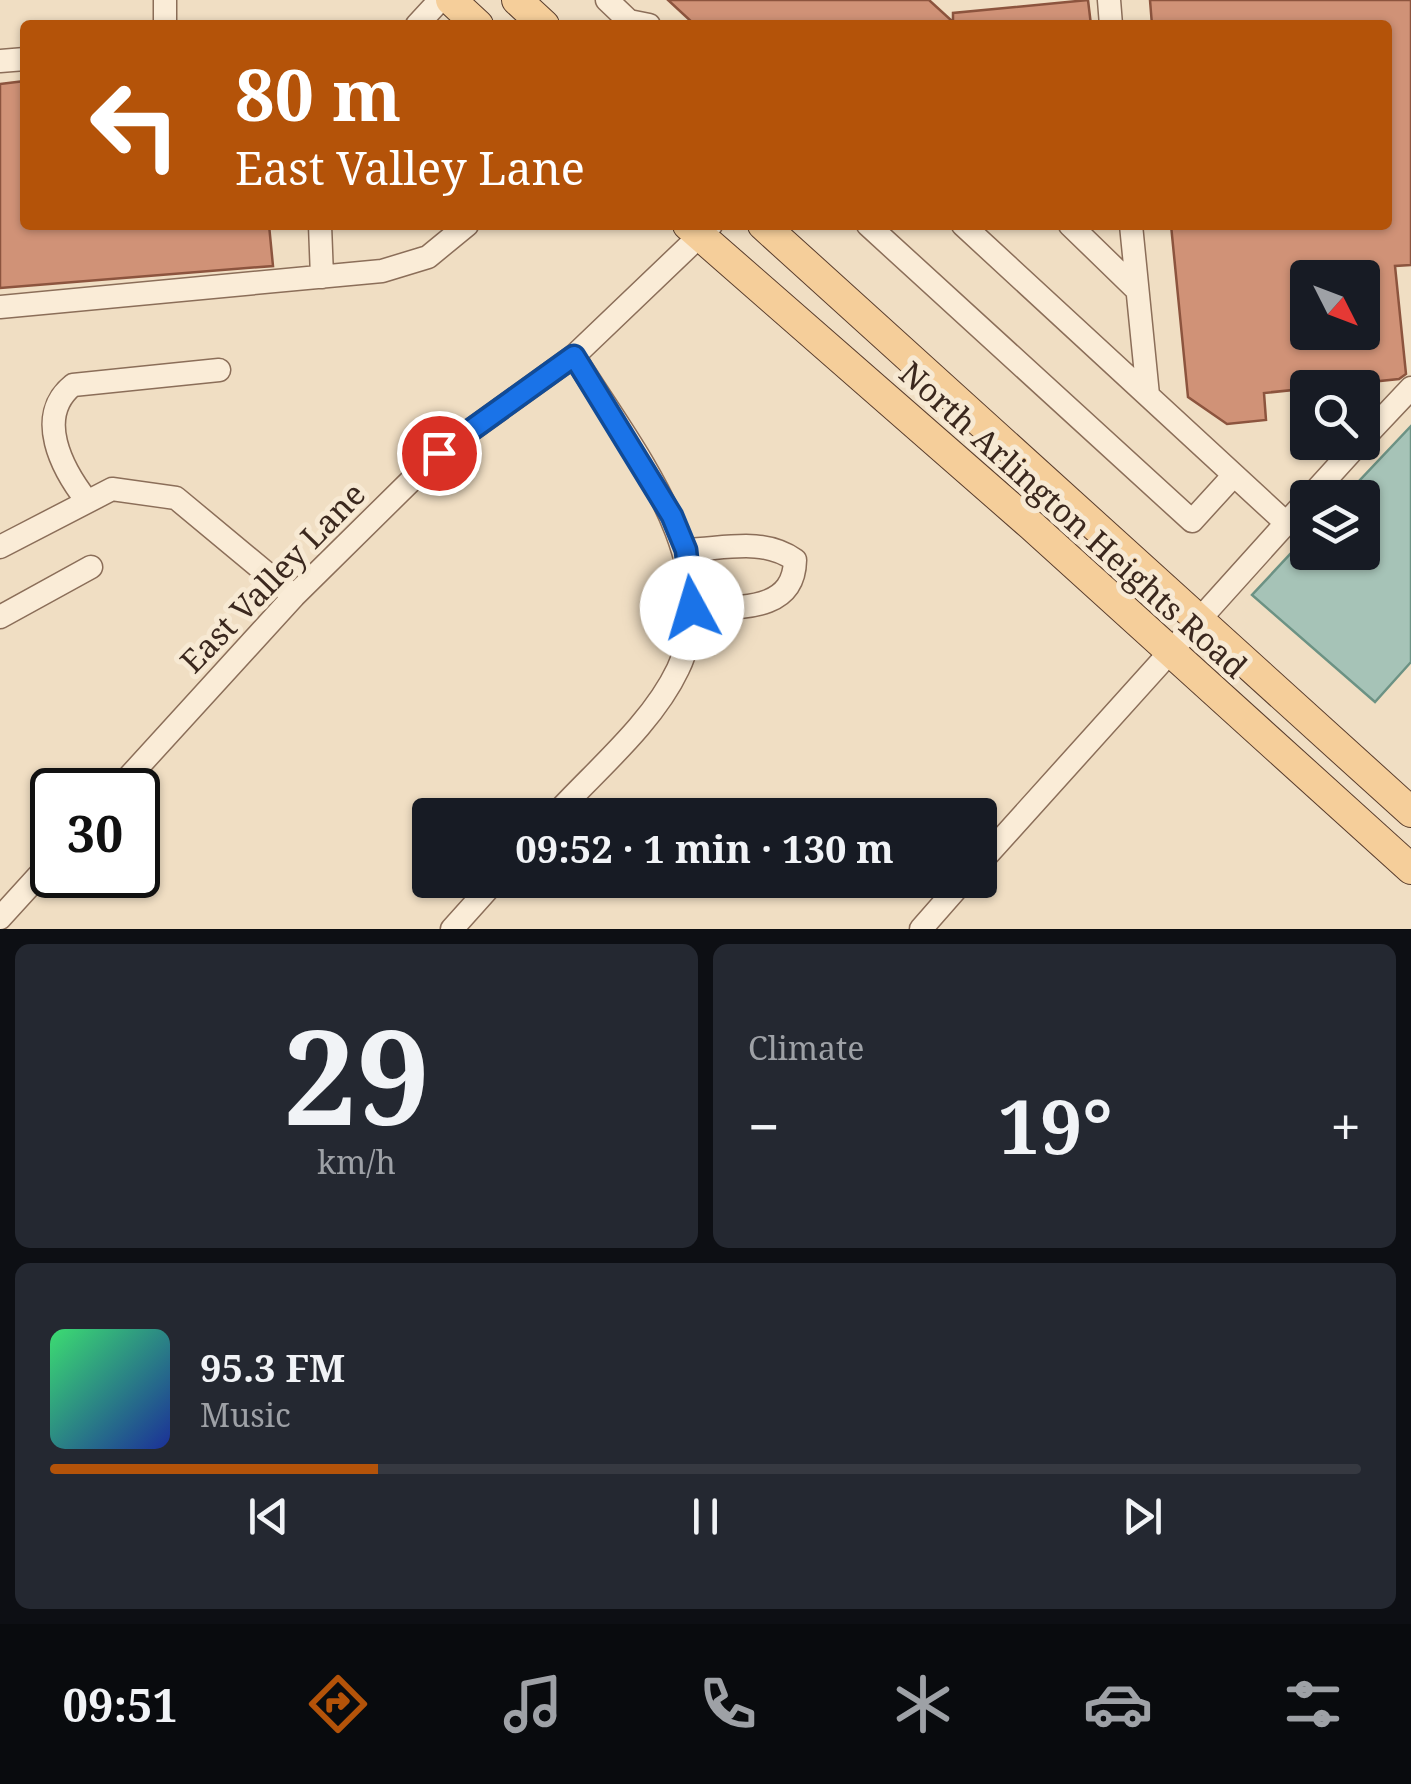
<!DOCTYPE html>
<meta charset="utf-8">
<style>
body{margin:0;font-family:"Noto Serif",serif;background:#242831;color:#f1f3f6;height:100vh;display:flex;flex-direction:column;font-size:38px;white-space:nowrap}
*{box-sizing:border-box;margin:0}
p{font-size:32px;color:#9ea1a6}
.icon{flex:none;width:55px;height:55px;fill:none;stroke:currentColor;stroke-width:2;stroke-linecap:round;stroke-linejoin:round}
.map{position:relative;height:929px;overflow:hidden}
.details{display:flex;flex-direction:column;gap:15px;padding:15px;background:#0d0f14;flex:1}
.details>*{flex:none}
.banner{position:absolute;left:20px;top:20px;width:1372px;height:210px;border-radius:10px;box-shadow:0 2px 8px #0004;background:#b45309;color:#fff;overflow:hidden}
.needle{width:65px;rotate:132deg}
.fabs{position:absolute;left:1290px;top:260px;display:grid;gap:20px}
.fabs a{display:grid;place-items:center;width:90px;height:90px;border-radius:10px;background:#171b24;box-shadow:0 2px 8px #0004;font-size:50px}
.speed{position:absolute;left:30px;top:768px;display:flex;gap:20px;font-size:50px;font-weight:700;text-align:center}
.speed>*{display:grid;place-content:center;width:130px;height:130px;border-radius:50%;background:#171b24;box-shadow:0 2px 8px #0004;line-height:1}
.speed .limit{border:5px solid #111;border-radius:15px;background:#fff;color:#111}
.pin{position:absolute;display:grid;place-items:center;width:85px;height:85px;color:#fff;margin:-42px;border:5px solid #fff;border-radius:50%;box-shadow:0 2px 10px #0007}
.me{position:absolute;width:110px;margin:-55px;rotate:354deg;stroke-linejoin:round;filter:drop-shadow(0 0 8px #0008)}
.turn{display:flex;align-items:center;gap:35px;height:210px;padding:0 50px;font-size:45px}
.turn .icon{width:130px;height:130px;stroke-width:2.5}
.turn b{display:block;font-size:70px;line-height:85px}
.big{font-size:75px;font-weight:700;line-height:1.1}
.details .widget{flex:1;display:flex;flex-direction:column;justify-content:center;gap:15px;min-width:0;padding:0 35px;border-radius:15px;background:#242831}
.details .dial{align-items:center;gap:0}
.dial b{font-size:130px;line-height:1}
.song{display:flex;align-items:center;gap:30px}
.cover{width:120px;height:120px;border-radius:15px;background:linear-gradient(135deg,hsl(140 70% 55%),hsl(230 70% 35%))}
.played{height:10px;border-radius:5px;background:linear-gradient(90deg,#b45309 25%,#363941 25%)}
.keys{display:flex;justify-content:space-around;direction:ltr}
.heat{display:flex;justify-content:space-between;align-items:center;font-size:55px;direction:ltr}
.details .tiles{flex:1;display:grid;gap:15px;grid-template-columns:1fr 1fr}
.widget:last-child{grid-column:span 2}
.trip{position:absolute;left:412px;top:798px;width:585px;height:100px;border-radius:10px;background:#171b24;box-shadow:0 2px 8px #0004;font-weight:700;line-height:100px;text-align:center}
.menu{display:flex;height:160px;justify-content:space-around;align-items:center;background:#090b0e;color:#9ea1a6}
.menu .icon{width:70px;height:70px}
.menu .on{color:#b45309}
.menu b{font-size:45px;color:#f1f3f6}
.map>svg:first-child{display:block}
.water{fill:#a6c3b7;stroke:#6c9284;stroke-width:2.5}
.building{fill:#d09277;stroke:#8c543e;stroke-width:2.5;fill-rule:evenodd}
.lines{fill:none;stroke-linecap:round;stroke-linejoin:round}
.minor-casing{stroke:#8b6e59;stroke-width:25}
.major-casing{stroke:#593d2d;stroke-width:32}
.minor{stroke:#faecd7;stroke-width:22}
.major{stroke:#f5ce9a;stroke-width:30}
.route-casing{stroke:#114b97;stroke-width:25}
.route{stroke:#1a73e8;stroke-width:18}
.labels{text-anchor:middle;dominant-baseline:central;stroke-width:10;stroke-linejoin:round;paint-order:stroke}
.street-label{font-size:32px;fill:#3b281e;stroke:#f7e9d3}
</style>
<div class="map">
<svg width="1411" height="929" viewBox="0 0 1411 929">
<rect width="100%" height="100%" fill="#f0dec3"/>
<path class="water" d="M1411,426v236l-36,40 -123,-107 55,-59 1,16h54v-54l-18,-1z"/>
<path class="building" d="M668,0h261l24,22v-9l135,-13 3,25h-396z
M1150,0h261v265l-16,1 11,108 -7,5 -135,14 2,27 -39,4 -39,-27 -17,-172h217v-200h-236zM1308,278h54v54h-54z
M25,81v144h244l4,41 -273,22v-204z"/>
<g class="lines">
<defs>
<path id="minor" d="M607,0l22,21 20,4
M1109,0l2,25
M165,25v-25
M417,25l23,-25
M0,61l25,-2
M320,225l2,52
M868,225l324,296 42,-46
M963,225l323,298
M1070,225l67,65
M1131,225l17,170
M0,307l382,-36 46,-14 39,-32
M1362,440l49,-52
M1309,498l51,-56
M87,501c-25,-32 -53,-85 -14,-116l146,-15
M0,547l112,-58 64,9 118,98
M686,550c38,-1 76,-13 109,10 -1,55 -62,46 -103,49
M0,617l91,-50
M117,790l177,-194 145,-143 135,-97 137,-131
M555,815c41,-45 97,-91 123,-146 51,-107 -51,-226 -104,-313
M980,863l328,-364
M0,918l52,-57
M452,929l44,-49
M921,929l43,-49"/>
<path id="major" d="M451,0l27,25
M517,0l27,25
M688,225l343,300 380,344
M763,225l648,587"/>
</defs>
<use href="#minor" class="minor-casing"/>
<use href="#major" class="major-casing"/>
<use href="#minor" class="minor"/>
<use href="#major" class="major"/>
</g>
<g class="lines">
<defs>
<path id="route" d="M439,453l135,-97 98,160 14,34 6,58"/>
</defs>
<use href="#route" class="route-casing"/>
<use href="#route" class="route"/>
</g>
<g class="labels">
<g class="street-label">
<text transform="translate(1074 519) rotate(42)">North Arlington Heights Road</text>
<text transform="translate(272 577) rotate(-46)">East Valley Lane</text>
</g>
</g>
</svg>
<div class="fabs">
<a><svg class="needle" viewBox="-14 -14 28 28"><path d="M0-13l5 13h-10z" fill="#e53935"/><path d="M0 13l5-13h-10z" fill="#9ea1a6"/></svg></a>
<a><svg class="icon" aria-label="search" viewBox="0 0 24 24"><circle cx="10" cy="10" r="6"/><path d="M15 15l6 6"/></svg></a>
<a><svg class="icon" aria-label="layers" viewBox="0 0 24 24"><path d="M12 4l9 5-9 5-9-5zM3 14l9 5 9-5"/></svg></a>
</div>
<div class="speed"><div class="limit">30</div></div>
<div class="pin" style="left:439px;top:453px;background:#d93025"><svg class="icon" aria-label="arrive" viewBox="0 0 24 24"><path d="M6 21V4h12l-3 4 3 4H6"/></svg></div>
<svg class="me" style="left:692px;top:608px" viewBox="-20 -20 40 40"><circle r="19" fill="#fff"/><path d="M0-13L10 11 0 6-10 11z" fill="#1a73e8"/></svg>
<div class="trip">09:52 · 1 min · 130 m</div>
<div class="banner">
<div class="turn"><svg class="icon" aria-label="left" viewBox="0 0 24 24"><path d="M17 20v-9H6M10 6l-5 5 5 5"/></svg><div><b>80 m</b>East Valley Lane</div></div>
</div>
</div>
<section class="details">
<div class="tiles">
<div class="widget dial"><b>29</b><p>km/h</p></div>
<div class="widget"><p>Climate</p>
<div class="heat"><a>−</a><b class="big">19°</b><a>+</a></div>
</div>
<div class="widget">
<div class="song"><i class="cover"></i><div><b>95.3 FM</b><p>Music</p></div></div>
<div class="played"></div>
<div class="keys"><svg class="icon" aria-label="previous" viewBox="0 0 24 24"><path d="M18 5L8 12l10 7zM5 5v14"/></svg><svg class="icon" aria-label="pause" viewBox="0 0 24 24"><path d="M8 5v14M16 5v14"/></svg><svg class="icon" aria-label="next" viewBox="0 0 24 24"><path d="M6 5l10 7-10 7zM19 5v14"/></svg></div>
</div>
</div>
</section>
<nav class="menu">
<b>09:51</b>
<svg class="icon on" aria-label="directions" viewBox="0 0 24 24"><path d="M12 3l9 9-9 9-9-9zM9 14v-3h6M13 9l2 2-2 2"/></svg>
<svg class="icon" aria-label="music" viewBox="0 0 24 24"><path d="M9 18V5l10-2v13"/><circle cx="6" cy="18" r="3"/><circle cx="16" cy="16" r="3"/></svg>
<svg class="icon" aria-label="phone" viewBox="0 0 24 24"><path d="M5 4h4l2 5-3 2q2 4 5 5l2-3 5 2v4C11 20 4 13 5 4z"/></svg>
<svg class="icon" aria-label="climate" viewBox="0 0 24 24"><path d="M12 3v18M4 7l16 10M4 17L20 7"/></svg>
<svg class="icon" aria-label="car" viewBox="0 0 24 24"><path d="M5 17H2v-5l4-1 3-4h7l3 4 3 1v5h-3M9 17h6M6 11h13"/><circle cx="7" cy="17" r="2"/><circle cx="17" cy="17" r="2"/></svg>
<svg class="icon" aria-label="filters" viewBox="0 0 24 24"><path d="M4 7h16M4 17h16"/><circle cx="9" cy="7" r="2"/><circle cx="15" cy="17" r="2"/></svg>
</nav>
